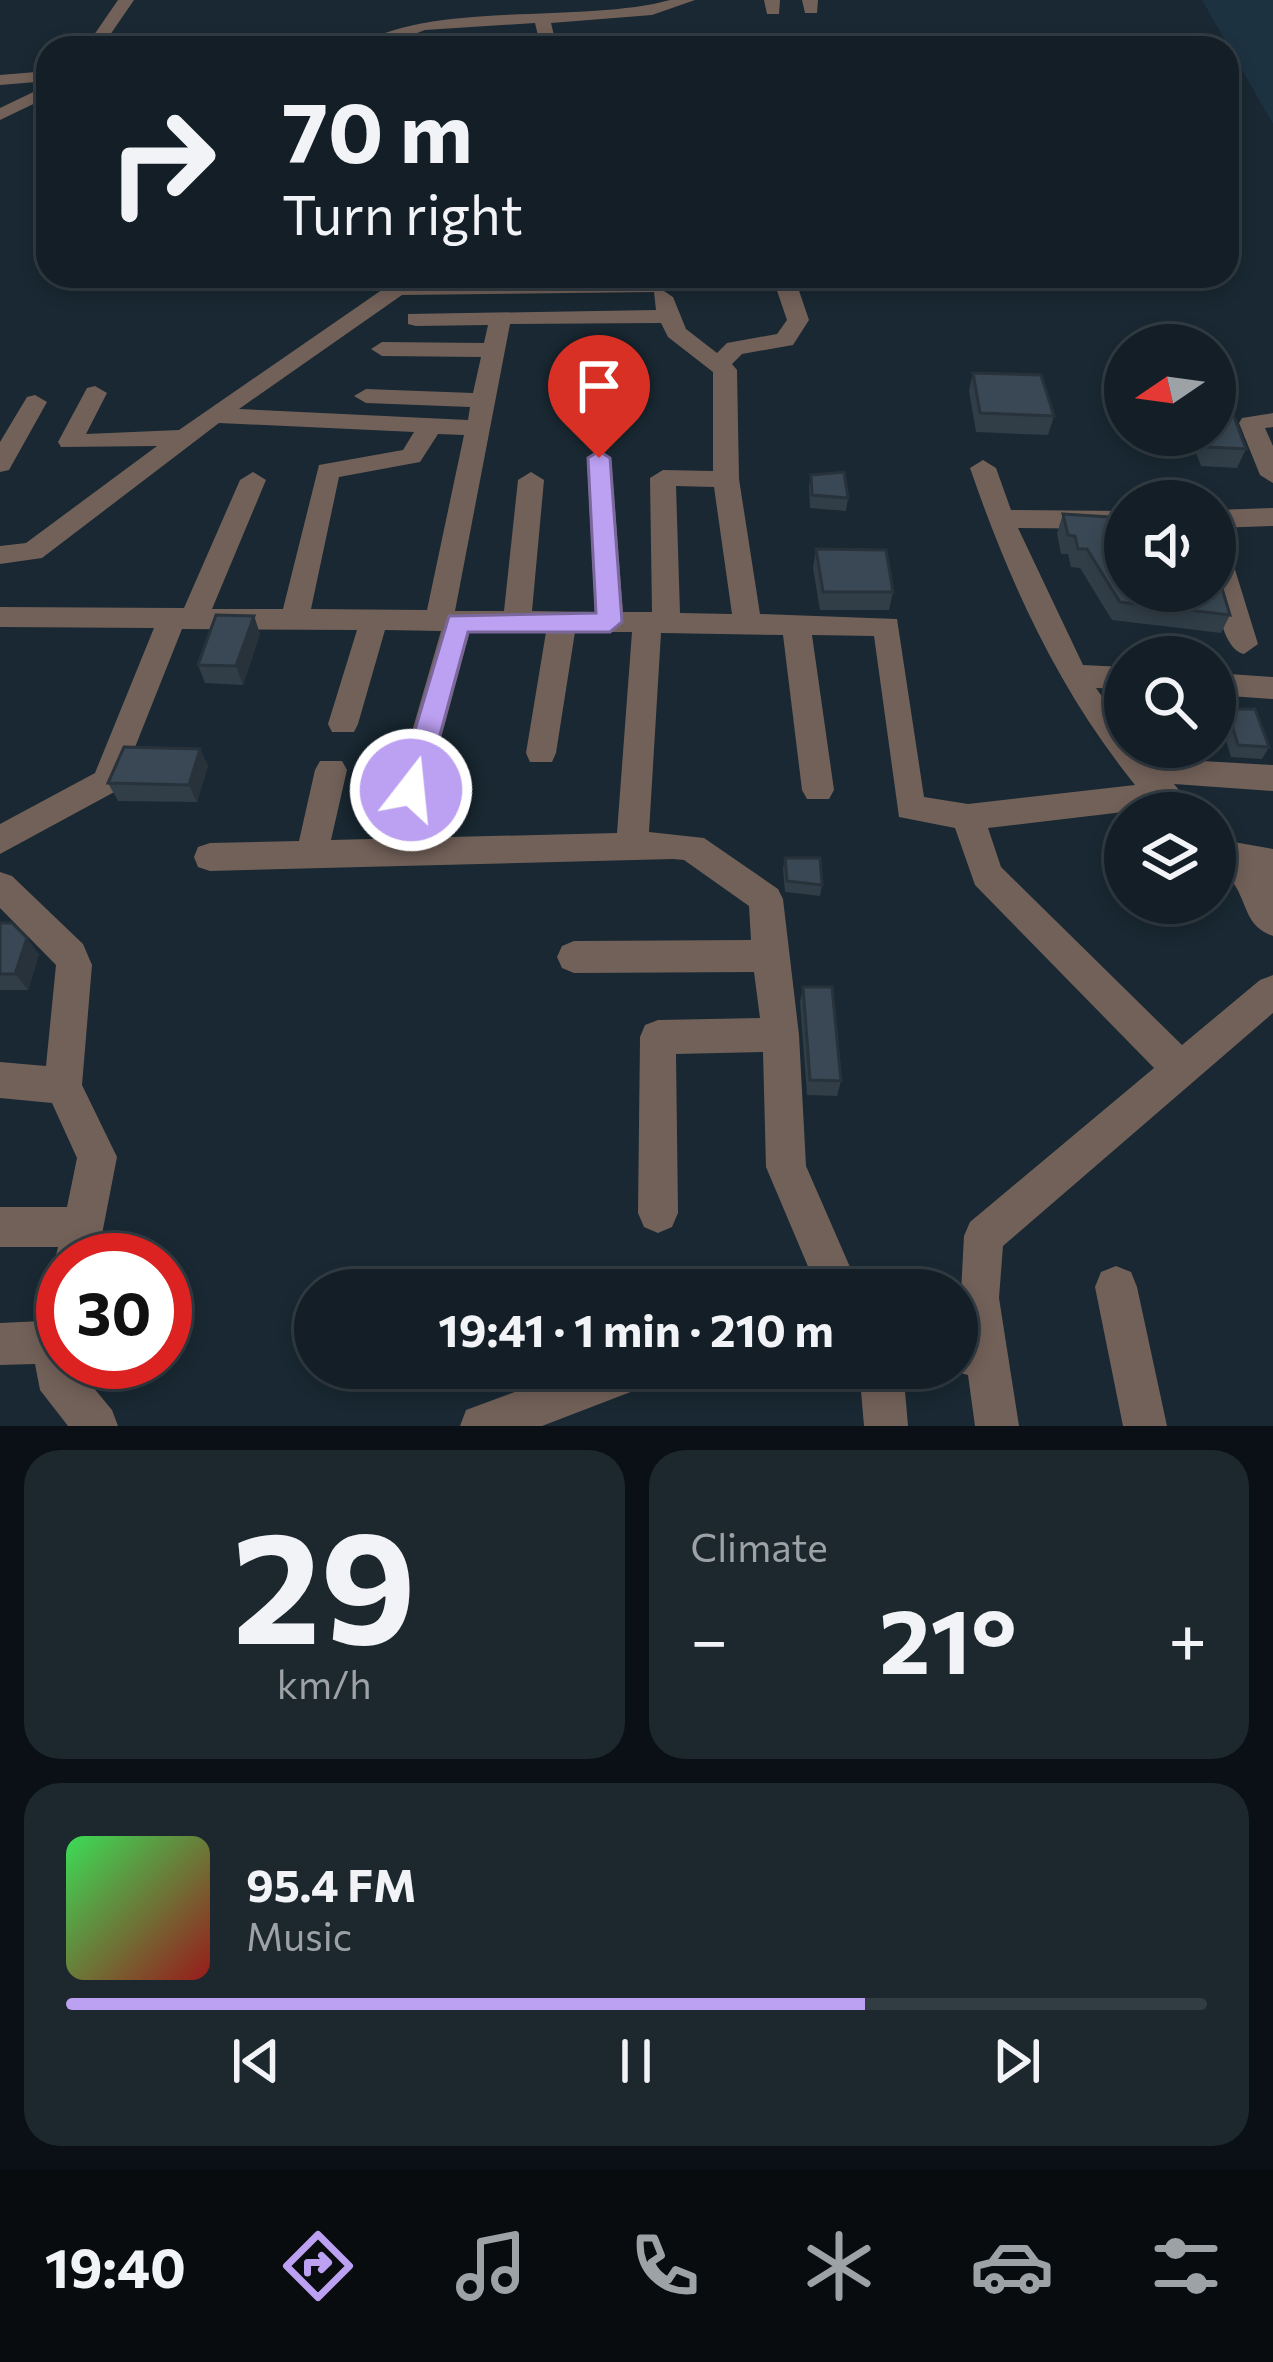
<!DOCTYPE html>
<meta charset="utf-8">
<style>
body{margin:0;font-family:Commissioner,sans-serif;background:#1c272e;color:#f1f3f6;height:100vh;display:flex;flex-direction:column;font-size:45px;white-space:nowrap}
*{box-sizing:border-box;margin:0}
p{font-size:39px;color:#9da2a7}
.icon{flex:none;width:66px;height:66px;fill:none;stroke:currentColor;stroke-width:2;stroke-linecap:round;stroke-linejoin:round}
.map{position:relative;height:1426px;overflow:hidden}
.details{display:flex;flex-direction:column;gap:24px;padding:24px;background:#0a1015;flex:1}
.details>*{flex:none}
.top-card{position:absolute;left:36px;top:36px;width:1203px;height:252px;border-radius:36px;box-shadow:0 6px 18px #0003,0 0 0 3px #323c43;background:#131e26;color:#f1f3f6;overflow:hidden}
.needle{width:78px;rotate:257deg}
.buttons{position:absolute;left:1104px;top:324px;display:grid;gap:24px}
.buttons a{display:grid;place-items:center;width:132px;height:132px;border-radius:50%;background:#131e26;box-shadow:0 6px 18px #0003,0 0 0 3px #323c43;font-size:60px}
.speed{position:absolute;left:36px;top:1233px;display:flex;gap:24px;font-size:60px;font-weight:700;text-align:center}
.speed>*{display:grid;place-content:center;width:156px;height:156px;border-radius:50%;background:#131e26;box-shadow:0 6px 18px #0003,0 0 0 3px #323c43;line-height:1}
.speed .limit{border:18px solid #d22;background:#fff;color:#111}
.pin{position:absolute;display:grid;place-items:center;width:102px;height:102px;color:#fff;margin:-123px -51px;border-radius:50% 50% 50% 0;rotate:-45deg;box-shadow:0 0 12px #0007}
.pin .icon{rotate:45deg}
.me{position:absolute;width:132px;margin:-66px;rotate:16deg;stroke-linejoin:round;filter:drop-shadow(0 0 9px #0008)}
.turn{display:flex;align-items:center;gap:42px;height:252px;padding:0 48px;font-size:54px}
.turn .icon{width:156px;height:156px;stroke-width:2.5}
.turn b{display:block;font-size:84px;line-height:102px}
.big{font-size:90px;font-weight:700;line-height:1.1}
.details .widget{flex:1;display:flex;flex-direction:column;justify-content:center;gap:18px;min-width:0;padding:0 42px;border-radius:36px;background:#1c272e}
.details .dial{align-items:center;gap:0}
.dial b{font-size:156px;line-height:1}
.song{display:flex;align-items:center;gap:36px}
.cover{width:144px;height:144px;border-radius:18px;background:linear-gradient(135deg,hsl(130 70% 55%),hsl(0 70% 35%))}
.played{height:12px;border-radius:6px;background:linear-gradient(90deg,#bca0f2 70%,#323c43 70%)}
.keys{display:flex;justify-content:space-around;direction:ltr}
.heat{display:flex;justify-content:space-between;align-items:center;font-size:66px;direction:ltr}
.details .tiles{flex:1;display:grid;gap:24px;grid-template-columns:1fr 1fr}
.widget:last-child{grid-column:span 2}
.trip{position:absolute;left:294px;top:1269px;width:684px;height:120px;border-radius:60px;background:#131e26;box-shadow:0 6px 18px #0003,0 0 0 3px #323c43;font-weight:700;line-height:120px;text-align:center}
.menu{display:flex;height:192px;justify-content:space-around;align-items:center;background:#080c0f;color:#9da2a7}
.menu .icon{width:84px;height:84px}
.menu .current{color:#bca0f2}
.menu b{font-size:54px;color:#f1f3f6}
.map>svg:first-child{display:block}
.built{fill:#1d3241}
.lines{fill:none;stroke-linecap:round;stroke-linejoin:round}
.minor{fill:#726159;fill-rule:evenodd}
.wall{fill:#313e48}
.shaded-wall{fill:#28323b}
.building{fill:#394854;stroke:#28323b;stroke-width:3}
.route{fill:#bca0f2;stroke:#7a689d;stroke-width:3}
</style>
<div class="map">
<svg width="1273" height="1426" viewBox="0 0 1273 1426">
<rect width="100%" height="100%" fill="#192832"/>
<path class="built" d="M1202,0h71v124z"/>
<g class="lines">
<path class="minor" d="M118,0h16l-33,48h-16z
M670,0h25l-43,15 -101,8 6,25h-16l-6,-25 -110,7 -48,18h-20c63,-48 228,-24 313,-48z
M764,0h16l-1,14h-12z
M802,0h16l-1,13h-12z
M582,36h12v12h-16z
M48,71v10l-48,4v-10z
M48,85v12l-48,23v-12z
M402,276h25l-6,6 238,-2 11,6 -6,5 9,6 13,32 31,24 10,-10 50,-9 10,-14 -15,-44h22l15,44 -16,25 -51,9 -10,10 5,6 2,109 21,135 137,5 27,178 44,7 167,-19c-77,-96 -125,-201 -165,-317l13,-8 13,8 15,42 114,1v18l-107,-1 65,137 42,2v22l-29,-1 29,41v18h15l9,11 124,7v26l-99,-7 24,29h-36l-5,-5 -169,20 13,39 181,178 78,-65 13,-5v38l-270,233 -4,52 20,128h-44l-7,-51 -26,-7h15l7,-132 6,-14 184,-154 -179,-183 -20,-57 -56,-11 -25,-181 -62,-1 22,155 -5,9h-22l-5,-9 -19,-155 -122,-2 -12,199 55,6 74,51 5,10 16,136 7,131 54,124h-42l-52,-123 -3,-115 -87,2 2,159 -6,14 -14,6 -14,-6 -6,-14 2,-176 5,-12 13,-5 102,-2 -6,-46 -180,1 -12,-5 -5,-11 5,-11 12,-5 177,-1 -2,-34 -65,-46 -11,-1 -463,12 -12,-4 -4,-10 4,-10 12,-4 89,-2 16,-71 5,-9h22l5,9 -16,70 286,-7 15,-201h-57l-19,121 -4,9h-22l-4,-9 20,-121 -76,-1 -43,159 -5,9h-22l-5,-9 46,-159 -56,-1 -27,94 -4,8h-22l-4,-8 29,-94 -175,-1 -64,161 -118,64v-30l95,-51 59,-145 -154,-1v-20l184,1 56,-128 13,-8 13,8 -54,129h71l36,-144 84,-15 11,-18 -195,-9 -177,135 -42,6v-18l26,-3 131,-97 -96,1 -3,-5 29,-54 8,-2 12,7 -21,41 93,-4zM654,292l2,18 -248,4v10l8,2 72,-1 -4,18 -102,-1 -11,7 11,7 99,1 -8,36 -107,-4 -12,7 12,7 104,4 -2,13 -229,-11 163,-114zM661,323l7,14 45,35v99l-50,-1 -13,8 2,134h-29l-12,-154 -12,-8 -12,8 8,154 -63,-1 12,-131 -13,-8 -13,8 -14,131h-49l55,-287zM438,434l26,1 -37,175 -116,-1 28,-132 81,-15zM676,486l38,1 18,127 -52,-1z
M35,395l12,7 -38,68 -9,2v-30l27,-45z
M1273,413v14l-8,1 8,18v37l-13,-8 -21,-52 3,-5z
M1273,508v18l-58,2v-18z
M1215,538l13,9 30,97 -14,10c-31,-9 -29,-88 -29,-116z
M1215,673l58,4v22l-58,-4z
M1228,841l45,8v87c-26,-9 -25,-28 -37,-49 -5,-9 -15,-17 -21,-25l1,-17z
M0,872l12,4 71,68 9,21 -10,120 35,72 -20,103h-34v15l-8,-15 3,-13h-58v-40h67l10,-49 -25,-55 -52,-5v-36l46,4 10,-101 -56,-57z
M1116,1266l15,6 6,15 30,139h-44l-28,-139 6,-15z
M63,1300v62h16l-1,7 34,41 6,16h-50l-28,-36 -5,-26 -35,1v-42l42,-2 6,-15z
M580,1368h81l-7,15 -112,43h-82l6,-16z
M859,1368h44l5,58h-44z"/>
</g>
<path class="wall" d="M973,373l81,43 -6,19 -72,-3 -7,-41z
M1189,435h26l31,14 -9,19 -36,-2z
M811,475l37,23 -2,13 -36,-3 -1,-21z
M1063,514l167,101 -9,18 -109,-13 -32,-52 -9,-1 -3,-13h-7l-4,-21z
M816,549l77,43 -4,18h-69l-7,-42z
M254,616l6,18 -17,51 -38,-2 -7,-18z
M1227,709l42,38 -7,12 -31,-2 -11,-36z
M200,749l8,17 -11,36 -79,-1 -10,-18z
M785,858l37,27 -2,11 -35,-4 -2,-23z
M0,923l39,31 -11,36h-28z
M803,987l38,94 -4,15 -30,-1 -7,-93z"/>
<path class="shaded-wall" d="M254,616l6,18 -17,51 -7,-19z
M200,749l8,17 -11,36 -8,-17z
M27,938l12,16 -11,36 -13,-16z"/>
<path class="building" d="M973,373l68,2 13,41 -74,-3z
M1215,410l17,1 14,38 -37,-2 -5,-12h11z
M844,472l4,26 -36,-3 -1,-20z
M1063,514l62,4v73h90v-26l15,50 -110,-13 -33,-53h-9l-3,-13 -7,-1z
M816,549l70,1 7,42h-70z
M216,615l38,1 -18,50 -38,-1z
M1227,709h28l14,38 -31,-2z
M124,747l76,2 -11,36 -81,-2z
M785,858h35l2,27 -35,-4z
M0,923h12l15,15 -12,36h-15z
M803,987h29l9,94 -31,-1z"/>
<path class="route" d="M599,451l11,7 12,164 -12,10h-142l-43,158 -4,8h-20l-4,-8 52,-174 147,-3 -8,-155z"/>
</svg>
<div class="buttons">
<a><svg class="needle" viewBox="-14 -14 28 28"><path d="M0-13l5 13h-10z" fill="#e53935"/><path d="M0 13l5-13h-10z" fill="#9da2a7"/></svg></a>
<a><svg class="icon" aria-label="sound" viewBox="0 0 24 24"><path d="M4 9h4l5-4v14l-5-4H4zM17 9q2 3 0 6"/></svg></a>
<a><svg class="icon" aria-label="search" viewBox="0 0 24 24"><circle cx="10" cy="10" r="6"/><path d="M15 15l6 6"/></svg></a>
<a><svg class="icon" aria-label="layers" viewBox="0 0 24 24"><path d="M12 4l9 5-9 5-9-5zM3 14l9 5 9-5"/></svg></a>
</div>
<div class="speed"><div class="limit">30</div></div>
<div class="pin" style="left:599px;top:458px;background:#d93025"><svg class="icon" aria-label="arrive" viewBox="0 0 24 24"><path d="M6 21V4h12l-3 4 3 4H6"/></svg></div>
<svg class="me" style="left:411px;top:790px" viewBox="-20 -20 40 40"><circle r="17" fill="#bca0f2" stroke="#fff" stroke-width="3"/><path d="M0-11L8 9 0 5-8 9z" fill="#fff"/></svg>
<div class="trip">19:41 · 1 min · 210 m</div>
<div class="top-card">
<div class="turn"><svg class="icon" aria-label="right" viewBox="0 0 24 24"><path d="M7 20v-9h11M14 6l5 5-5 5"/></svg><div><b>70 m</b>Turn right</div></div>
</div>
</div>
<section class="details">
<div class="tiles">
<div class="widget dial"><b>29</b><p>km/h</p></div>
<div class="widget"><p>Climate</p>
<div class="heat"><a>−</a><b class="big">21°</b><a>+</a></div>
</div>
<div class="widget">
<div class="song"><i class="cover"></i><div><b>95.4 FM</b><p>Music</p></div></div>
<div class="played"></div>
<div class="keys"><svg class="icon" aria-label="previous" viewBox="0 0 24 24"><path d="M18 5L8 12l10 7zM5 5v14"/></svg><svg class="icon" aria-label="pause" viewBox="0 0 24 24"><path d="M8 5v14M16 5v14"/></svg><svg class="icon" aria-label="next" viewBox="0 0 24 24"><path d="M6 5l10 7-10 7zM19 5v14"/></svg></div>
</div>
</div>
</section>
<nav class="menu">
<b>19:40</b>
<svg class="icon current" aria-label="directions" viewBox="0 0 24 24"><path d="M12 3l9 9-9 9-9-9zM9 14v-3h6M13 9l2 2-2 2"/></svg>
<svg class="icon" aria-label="music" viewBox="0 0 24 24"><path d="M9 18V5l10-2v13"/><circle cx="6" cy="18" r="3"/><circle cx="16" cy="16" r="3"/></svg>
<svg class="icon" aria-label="phone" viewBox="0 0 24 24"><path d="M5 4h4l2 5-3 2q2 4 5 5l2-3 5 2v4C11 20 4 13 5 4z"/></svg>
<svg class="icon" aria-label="climate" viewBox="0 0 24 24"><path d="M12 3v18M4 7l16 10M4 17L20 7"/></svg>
<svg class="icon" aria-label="car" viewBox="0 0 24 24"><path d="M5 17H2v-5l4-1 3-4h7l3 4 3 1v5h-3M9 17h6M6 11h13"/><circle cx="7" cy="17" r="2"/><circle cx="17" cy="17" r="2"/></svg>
<svg class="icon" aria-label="filters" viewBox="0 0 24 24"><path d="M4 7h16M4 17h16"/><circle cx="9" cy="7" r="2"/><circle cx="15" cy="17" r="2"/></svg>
</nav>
